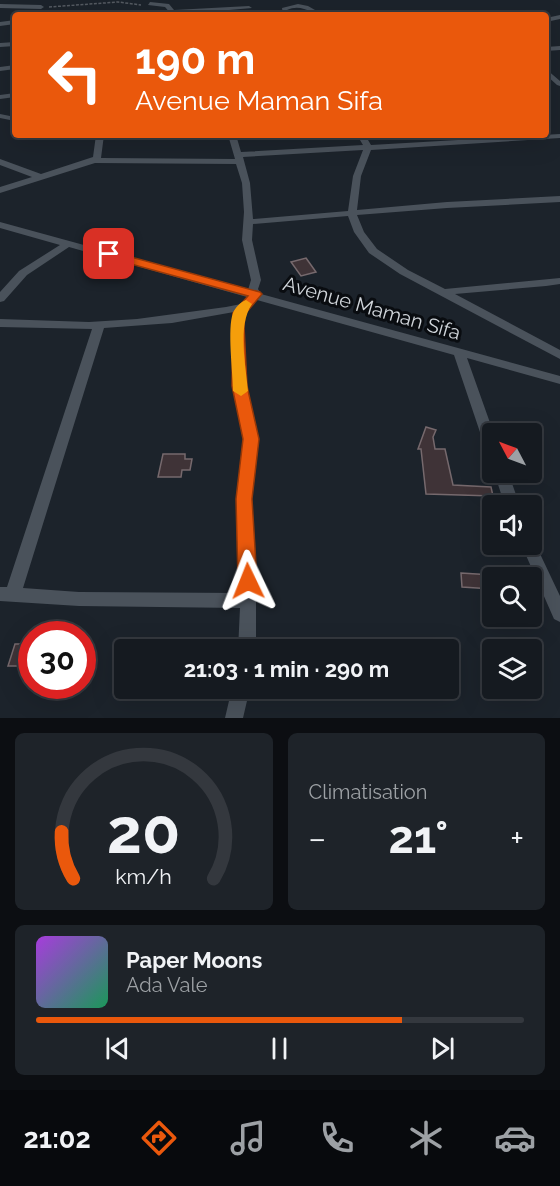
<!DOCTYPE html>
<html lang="fr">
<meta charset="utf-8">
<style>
body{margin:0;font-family:Raleway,sans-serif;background:#1e2329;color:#f1f3f6;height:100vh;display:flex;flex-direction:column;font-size:22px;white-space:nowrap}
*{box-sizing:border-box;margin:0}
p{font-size:20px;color:#9da1a5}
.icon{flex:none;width:33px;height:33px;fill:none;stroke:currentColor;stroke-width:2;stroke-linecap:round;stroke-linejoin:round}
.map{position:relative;height:718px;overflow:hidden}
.panel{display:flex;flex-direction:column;gap:15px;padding:15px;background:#0c0e12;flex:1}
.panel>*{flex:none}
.top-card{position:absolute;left:12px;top:12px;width:537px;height:126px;border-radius:6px;box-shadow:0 6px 24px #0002,0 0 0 2px #34383e;background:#ea580c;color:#fff;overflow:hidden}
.needle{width:39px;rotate:311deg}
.tools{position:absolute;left:482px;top:423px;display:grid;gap:12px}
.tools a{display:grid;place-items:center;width:60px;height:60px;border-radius:6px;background:#151a20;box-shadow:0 6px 24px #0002,0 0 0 2px #34383e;font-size:30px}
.speed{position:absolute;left:18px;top:621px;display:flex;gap:12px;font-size:30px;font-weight:700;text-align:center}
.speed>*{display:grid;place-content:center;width:78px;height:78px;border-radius:50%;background:#151a20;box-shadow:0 6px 24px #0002,0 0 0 2px #34383e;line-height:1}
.speed .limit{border:9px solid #d22;background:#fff;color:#111}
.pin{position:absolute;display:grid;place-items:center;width:51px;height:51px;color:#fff;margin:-26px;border-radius:12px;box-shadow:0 3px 9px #0006}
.me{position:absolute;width:66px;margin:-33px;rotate:358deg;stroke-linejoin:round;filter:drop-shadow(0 0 4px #0008)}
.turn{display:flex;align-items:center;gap:21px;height:126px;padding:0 24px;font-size:27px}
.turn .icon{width:78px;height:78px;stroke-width:2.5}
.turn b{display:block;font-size:42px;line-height:51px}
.big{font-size:45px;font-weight:700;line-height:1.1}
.panel .card{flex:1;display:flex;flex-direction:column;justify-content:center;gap:9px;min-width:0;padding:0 21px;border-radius:9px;background:#1e2329}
.panel .dial{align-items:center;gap:0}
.dial svg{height:156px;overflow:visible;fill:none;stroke:#34383e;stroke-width:7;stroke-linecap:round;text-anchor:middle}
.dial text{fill:#f1f3f6;stroke:none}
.song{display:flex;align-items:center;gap:18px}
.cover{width:72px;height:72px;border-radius:9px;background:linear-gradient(135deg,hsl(280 70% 55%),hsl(150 70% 35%))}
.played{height:6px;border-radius:3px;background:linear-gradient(90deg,#ea580c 75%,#34383e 75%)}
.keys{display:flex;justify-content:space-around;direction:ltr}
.heat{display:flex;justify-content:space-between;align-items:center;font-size:33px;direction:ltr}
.panel .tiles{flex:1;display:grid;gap:15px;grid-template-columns:1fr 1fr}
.card:last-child{grid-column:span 2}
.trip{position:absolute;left:114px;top:639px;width:345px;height:60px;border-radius:6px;background:#151a20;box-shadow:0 6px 24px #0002,0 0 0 2px #34383e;font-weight:700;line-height:60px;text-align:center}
.tabs{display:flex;height:96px;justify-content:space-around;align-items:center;background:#080a0d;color:#9da1a5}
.tabs .icon{width:42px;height:42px}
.tabs .selected{color:#ea580c}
.tabs b{font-size:27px;color:#f1f3f6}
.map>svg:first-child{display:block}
.building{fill:#3f3337;stroke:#76696d;stroke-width:1.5}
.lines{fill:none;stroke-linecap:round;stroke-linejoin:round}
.path{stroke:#545a61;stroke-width:1.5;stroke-dasharray:3 1.5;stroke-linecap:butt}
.minor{fill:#4a525b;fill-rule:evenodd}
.route{fill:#ea580c;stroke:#983908;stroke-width:1.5}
.slow{fill:#f59e0b}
.labels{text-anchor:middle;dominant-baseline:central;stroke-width:6;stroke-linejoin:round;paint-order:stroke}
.street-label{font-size:20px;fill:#d0d5da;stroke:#090c10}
</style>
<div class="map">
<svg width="560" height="718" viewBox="0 0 560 718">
<rect width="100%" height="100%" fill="#1c232b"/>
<path class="building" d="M306,258l10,14 -15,4 -10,-14z
M426,427l10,3 -3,7 2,12h10l8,36 38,2 2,9 -67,-2 -5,-45h-3z
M163,454h22v5h7l-2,11h-8l-1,7h-23z
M461,573l31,2v14l-30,-2z
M15,644h12l-7,22h-12z"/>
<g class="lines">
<path class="path" d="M49,7l69,-5 23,3"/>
<path class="minor" d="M150,2l19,2 5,6 75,-4 3,2 -80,7 -7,-8 -17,-2z
M0,4l41,1 3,2 -3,2 -41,-1z
M298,4l10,2 7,4 -3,2c-9,-4 -16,-6 -25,-2l2,5h-6l-1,-7z
M560,15v4l-14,3v-4z
M15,20v4l-15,2v-4z
M15,42v4l-15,1v-4z
M560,46v4l-14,1v-4z
M15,65v4l-15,2v-4z
M546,69l14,12v5l-3,-1 -11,-10z
M15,93v4l-15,2v-4z
M0,114l15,3v4l-15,-3z
M560,134v4l-189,12 -10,26 -4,34 90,-8 113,-6v6l-113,6 -90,7 7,17 13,17 31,21 37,19 115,-11v6l-14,2 -91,8 105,56v9l-160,-85 -31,-21 -15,-21 -6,-16 -95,8 -1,16 9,40 -3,9 3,5 299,82v8l-93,-26 27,76h-2v18l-5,-1 -2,-4 -31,-92 -197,-55 -12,14 -1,12 1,60 13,53 -7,60 5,102v49h-18l2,-42 -161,-2 -79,-5v-14h7l85,-258 -92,-2v-8l89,3 48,-3 89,-12 15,-3 6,-7 -178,-50 -42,28 -23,26 -4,1v-10l19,-21 41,-26 -60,-17v-6l248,68 3,-10 -9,-40 2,-28 -2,-29 -6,-19 -141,-1 -95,30v-6l32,-10 -32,-12v-6l41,15 52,-17 3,-22h8l-3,23 134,1 -7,-24h8l5,17 122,-7 -6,-10h8l6,10zM363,150l-10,26 -5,35 -95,8 -3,-36 -7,-26zM234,312l-1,74 11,53 -7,60 3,94 -161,-1 -56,-4 81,-260 68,-5z
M494,472h14l12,34h-15z
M531,538l2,1 27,57v26l-6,-3 -33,-75h10z
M232,688h18l-7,30h-18z"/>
</g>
<path class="route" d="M109,251l151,41 2,2 -17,20 -1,12 3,60 12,53 -7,60 5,82 -3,6 -6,2 -7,-2 -3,-6 -2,-82 7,-60 -11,-53 1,-73 15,-17 -143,-39v-5z"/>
<path class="slow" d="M246,300l6,4c-15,22 -6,61 -4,87l-7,5 -8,-5c0,-18 -6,-63 0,-78 2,-5 7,-11 13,-13z"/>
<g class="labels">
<g class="street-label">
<text transform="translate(372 308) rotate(16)">Avenue Maman Sifa</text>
</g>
</g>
</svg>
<div class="tools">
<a><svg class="needle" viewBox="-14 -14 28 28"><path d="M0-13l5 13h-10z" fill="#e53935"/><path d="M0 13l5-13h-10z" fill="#9da1a5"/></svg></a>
<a><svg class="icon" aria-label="sound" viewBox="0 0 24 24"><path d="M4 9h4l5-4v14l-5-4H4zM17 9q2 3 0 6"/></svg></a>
<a><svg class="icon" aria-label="search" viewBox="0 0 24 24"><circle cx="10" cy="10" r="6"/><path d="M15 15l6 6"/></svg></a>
<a><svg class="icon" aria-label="layers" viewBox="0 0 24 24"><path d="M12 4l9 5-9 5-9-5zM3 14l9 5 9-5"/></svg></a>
</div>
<div class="speed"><div class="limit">30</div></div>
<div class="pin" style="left:109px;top:254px;background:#d93025"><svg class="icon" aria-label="arrive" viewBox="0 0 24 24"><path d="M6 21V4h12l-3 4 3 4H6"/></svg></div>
<svg class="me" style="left:248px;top:581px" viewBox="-20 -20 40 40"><path d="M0-17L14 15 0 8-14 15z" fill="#ea580c" stroke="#fff" stroke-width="4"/></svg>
<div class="trip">21:03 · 1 min · 290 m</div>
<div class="top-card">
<div class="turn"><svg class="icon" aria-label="left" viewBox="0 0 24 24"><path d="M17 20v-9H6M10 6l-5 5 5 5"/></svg><div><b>190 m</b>Avenue Maman Sifa</div></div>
</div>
</div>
<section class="panel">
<div class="tiles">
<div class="card dial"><svg viewBox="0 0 100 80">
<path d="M14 69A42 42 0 1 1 86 69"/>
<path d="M14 69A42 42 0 0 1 8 45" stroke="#ea580c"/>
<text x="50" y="56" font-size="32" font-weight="700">20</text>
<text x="50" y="72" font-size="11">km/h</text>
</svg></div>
<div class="card"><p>Climatisation</p>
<div class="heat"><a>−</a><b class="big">21°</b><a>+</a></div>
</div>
<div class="card">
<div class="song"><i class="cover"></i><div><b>Paper Moons</b><p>Ada Vale</p></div></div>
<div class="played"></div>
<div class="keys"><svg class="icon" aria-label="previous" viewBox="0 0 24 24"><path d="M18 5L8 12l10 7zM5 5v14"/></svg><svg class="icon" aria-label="pause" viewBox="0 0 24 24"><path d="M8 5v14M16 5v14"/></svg><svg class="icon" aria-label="next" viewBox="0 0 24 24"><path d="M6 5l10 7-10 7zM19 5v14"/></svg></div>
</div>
</div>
</section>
<nav class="tabs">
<b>21:02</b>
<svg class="icon selected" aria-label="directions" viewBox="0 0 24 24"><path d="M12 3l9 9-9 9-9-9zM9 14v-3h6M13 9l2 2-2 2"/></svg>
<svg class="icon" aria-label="music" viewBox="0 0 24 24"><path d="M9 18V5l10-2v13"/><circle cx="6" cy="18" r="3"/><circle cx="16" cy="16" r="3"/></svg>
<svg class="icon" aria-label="phone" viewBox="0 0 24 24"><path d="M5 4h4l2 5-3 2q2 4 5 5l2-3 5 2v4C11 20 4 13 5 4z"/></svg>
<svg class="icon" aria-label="climate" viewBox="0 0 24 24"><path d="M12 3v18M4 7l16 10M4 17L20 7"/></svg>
<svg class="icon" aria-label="car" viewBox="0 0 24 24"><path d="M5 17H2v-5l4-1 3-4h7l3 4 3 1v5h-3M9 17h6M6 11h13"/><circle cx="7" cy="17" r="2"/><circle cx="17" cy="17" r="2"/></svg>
</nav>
